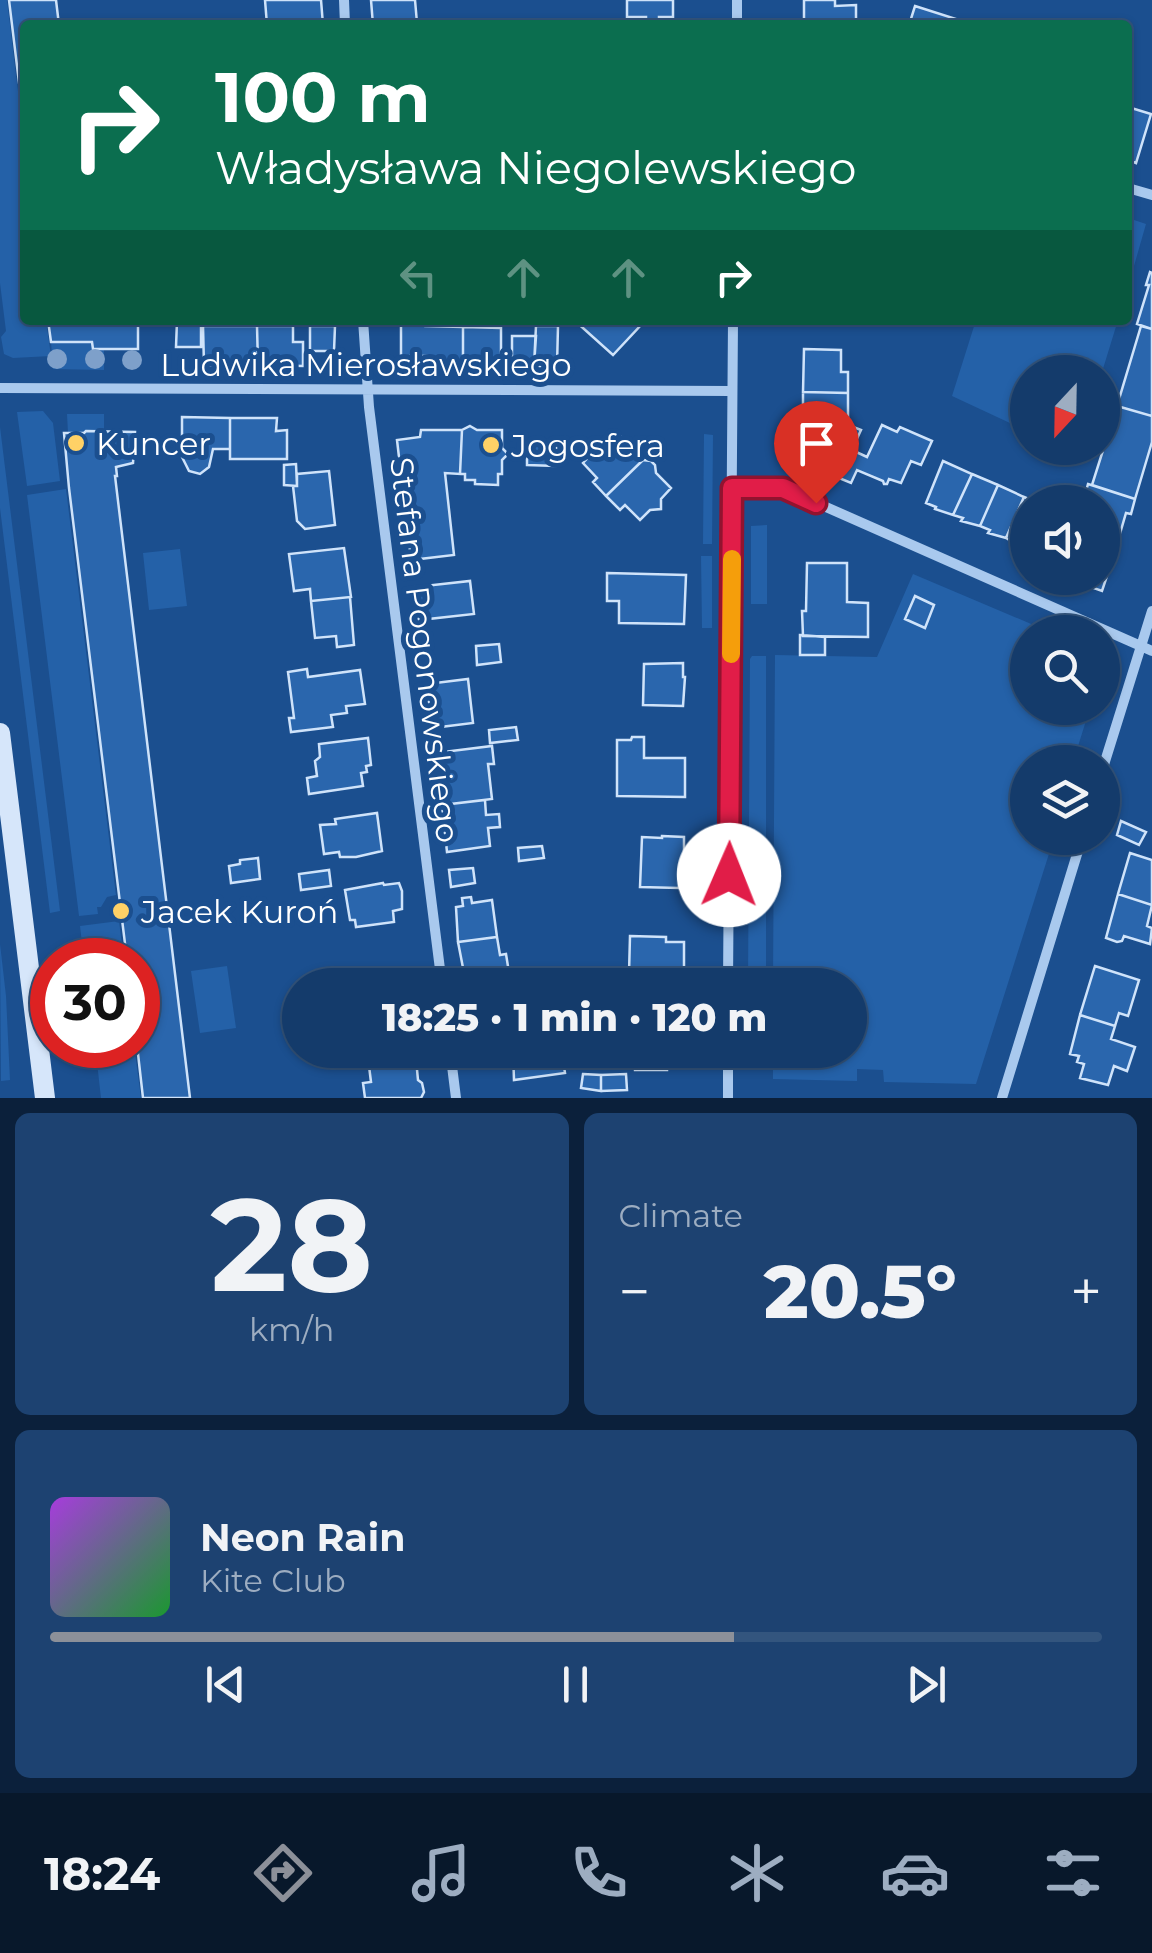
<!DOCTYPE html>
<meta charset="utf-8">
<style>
body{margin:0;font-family:Montserrat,sans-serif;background:#1d4271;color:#f1f3f6;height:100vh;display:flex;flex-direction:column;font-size:38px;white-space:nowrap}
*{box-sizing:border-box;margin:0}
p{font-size:32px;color:#9dadc1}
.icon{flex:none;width:55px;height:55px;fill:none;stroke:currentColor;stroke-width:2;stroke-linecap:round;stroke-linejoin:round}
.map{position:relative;height:1098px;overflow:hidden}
.details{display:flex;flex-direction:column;gap:15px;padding:15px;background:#0b203b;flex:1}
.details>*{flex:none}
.banner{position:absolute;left:20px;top:20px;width:1112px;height:305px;border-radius:10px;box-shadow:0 2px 8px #0004,0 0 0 2px #33557e;background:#0b6e4f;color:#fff;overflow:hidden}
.needle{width:65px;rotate:202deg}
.buttons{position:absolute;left:1010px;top:355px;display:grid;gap:20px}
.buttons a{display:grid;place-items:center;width:110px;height:110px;border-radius:50%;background:#143b6b;box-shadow:0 2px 8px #0004,0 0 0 2px #33557e;font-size:50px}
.speed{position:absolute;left:30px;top:938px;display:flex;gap:20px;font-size:50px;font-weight:700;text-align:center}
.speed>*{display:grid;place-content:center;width:130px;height:130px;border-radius:50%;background:#143b6b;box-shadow:0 2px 8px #0004,0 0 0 2px #33557e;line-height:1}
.speed .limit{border:15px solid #d22;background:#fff;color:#111}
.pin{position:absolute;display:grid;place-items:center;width:85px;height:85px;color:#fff;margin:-102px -42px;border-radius:50% 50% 50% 0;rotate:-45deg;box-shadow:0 0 10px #0007}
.pin .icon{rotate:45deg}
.me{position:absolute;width:110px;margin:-55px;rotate:1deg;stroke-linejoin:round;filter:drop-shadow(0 0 8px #0008)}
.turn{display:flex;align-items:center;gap:35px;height:210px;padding:0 30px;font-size:45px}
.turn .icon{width:130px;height:130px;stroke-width:2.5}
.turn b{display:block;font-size:70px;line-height:85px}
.lanes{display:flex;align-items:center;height:95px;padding:0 30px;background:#0003;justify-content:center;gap:50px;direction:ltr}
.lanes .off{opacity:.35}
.big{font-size:75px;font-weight:800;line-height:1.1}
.details .card{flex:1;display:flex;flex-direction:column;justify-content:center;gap:15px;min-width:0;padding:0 35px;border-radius:15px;background:#1d4271}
.details .dial{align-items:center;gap:0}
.dial b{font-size:130px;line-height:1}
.song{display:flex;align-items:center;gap:30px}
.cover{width:120px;height:120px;border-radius:15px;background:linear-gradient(135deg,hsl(280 70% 55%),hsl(130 70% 35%))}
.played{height:10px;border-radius:5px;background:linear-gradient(90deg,#8c9099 65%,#33557e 65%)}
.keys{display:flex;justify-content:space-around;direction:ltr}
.heat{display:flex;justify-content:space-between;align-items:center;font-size:55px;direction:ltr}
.details .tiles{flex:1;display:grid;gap:15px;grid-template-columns:1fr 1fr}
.card:last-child{grid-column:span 2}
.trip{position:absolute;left:282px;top:968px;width:585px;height:100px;border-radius:50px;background:#143b6b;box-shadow:0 2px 8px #0004,0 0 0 2px #33557e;font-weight:800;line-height:100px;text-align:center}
.menu{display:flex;height:160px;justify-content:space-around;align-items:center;background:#08182b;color:#9dadc1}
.menu .icon{width:70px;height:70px}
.menu .current{color:#8c9099}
.menu b{font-size:45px;color:#f1f3f6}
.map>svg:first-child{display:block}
.green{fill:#2461a8}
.building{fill:#2a66ad;stroke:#cfe3fa;stroke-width:2.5}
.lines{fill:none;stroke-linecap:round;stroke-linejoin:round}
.street{stroke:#a9c9ee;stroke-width:10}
.secondary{stroke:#d6e6fa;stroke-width:20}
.tree{fill:#7ea0ca}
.route-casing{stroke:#92132f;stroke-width:25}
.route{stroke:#e11d48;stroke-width:18}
.slow{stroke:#f59e0b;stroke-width:18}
.poi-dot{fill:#ffd166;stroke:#1b4f8f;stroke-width:4}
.labels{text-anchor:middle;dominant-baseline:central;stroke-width:10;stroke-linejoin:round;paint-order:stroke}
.street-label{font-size:32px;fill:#fff;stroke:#1b4f8f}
.poi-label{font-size:32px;fill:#fff;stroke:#1b4f8f;text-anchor:start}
</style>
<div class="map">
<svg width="1152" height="1098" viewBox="0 0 1152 1098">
<rect width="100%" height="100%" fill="#1b4f8f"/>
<path class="green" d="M0,0h7l18,149v171h21l5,36 -38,2 -9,-4 -3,-17 5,-6 -6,-48z
M1128,218l18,6 -18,63z
M976,320h142l-16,52h-74l-1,59 -75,-35z
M51,342h41l1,7h11v21l-51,-1z
M43,411l10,12 7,58 -33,5 -10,-74z
M67,414h37v17l-36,2z
M0,427l60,484 -10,2 -50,-405z
M704,434l9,1 -1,109h-9z
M66,489l50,406 -9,2 -6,10h-4l1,7 -19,2 -52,-421z
M767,525v79h-16v-78z
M180,549l7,57 -38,4 -6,-57z
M701,556h11v72h-10z
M913,574l137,58h-22v76h62l-17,54h-45v76h26l-78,246 -92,-2 -1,-12 -26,-1v12l-84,-2v-29h77v-65h-77l2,-330 102,2z
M752,656h14v329h-18l2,-326z
M119,921l5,39h-40l-4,-34z
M0,944l6,52 4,84 -9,1z
M227,966l9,62 -36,5 -9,-62z
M95,1045h39l7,53h-40z"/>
<path class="building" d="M9,0h47l3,25h-34v107z
M265,0h56l2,25h-56z
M371,0h44l2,23 -44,2z
M627,0h46v17h-14v4h-13v-4h-19z
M804,0h31v6l21,-1v20h-52z
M915,6l41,13 -2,6h-45z
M1128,107l23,7 -15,49 -8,-3z
M1150,272l2,1v56l-15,-5 12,-39h-3z
M48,320h90v29h-45l-1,-7h-41z
M403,320h19l3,6 38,1v39l-37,-3 1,-7h-17l-2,6 -7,1v-36z
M574,320h62l5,5 -28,30z
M177,321l24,1v25h-25z
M203,326h54l1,39h-54z
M257,326h36v16h10v24l-45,-1z
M310,326h25l-1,25h-24z
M536,326h22l-1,40h-23z
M1141,326l11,3v87l-35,-10z
M463,327l38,1v29h-3v7l-35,2z
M512,336h24l-2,30h-22z
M804,349l37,1v22h7v21l-45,-1z
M803,392l45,1v32l13,5 -22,48 -14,-6 9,-19 -4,-2 -3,8 -10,-5 -1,-7 -13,-1z
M1117,406l35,10v26l-17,57 -43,-14z
M182,417l48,1v31h-17l-4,18 -9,7 -11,-3 -7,-14z
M230,418h47l-1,13 11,-1v29h-57z
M882,425l15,7 3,-5 32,14 -11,24 -10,-4 -10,22 -12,-4 -2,5h-3l-1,-3 -26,-11 -6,13 -12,-5 13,-28 15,7z
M470,426l7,4h25v18l6,6 -6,6v14h-4v11l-23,-1v-4h-10v-6h-5l2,-44z
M421,430h41l-2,44 -15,-1 9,82 -43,5 -14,-120 23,-3z
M86,431l49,1 -2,31 -17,4 1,9h-2l75,622h-47l-6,-53 1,-85h-11l-58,-472 -5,-55h20z
M615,431l16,16h6l6,6v7l-37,36 -13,-14 4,-4 -14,-15 10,-11v-11h11z
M527,441h29v25l-29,-1z
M643,460l8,1 4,4 1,8 15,15 -10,11v10l-11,1 -10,10 -15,-15 -5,5 -14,-14z
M943,461l29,13 -19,41 -18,-6 1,-2 -10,-4z
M296,464l1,22 -13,-1v-20z
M329,471l6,54 -30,4 -8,-8 -4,-35h4v-12z
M972,474l26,11 -18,41 -19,-5 2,-3 -10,-3z
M1088,484l47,15 -4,15 -5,-1 -14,48 -10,-3v-56h-19z
M998,485l26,12 -18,41 -18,-5 2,-3 -10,-4z
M1024,497l12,5h-8v45l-4,-1 -1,2 -17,-10z
M344,548l7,49 -40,4 -1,-12 -16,2 -5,-37z
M1102,558l10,3 -10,30 -20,-7 1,-3 -11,-3h30z
M807,563h40v39l21,1v34l-65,-1 -1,-25h4z
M607,573l79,2 -2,49 -65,-1v-22h-12z
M470,581l4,33 -55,6 -4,-33z
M915,596l19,9 -9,23 -20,-9z
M350,597l4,48 -17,2 -1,-11 -21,2 -4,-37z
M800,635l25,2v18h-25z
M499,644l2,18 -24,3 -1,-19z
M683,663v14h2l-2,29 -40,-1 1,-41z
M307,669l1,8 52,-7 5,34 -19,2 1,7 -16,2 2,12 -42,5 -2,-14h5l-6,-46z
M468,679l5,44 -41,5 -5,-44z
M516,727l2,13 -28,3 -1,-13z
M632,737h12v21h41v39l-68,-1v-56h14z
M368,738l3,27 -5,1 1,6 -6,1 2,13 -54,8 -2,-16 10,-2 -2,-15 5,-4 -1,-13z
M492,746l2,18h-6l4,35 -50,6 -7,-52z
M485,800l1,15 13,-1 1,13 -12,1 2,18 -43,6 -5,-47z
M377,813l5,38 -26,6h-16l-1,-5 -15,2 -4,-29 16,-1 -1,-5z
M1121,821l25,11 -7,13 -22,-10z
M662,836l22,1v42h-5v9l-39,-1 2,-50 20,1z
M542,846l2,12 -25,3 -1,-13z
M1130,853l22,7v45l-34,-11z
M258,858l2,21 -29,4 -2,-17 11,-2v-4z
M473,868l2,15 -24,4 -2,-17z
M329,870l2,16 -30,4 -2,-16z
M383,883l1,2 15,-2 3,8v18l-9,2 1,11 -38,5 -1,-7h-5l-5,-30z
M1118,894l34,11 -5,21 5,2 -2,16 -26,-8 -2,5 -5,1 -11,-4z
M471,897l1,6 20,-3 5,37 -39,5 -2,-35 7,-1 -1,-8z
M630,936l36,1v5h18v40l-35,-1v3h-17v-10h-3z
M497,937l3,18 6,-1 4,25 -36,6 -1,-8 -8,1 -7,-36z
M1095,966l44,14 -11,36 -9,-3 -4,13 -35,-11z
M396,972v7l17,-2 1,8h-63l-1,-7z
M1080,1015l35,11 -4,13 24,8 -8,24 -13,-5 -6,19 -28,-7 4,-14 -7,-2 2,-6 -9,-2z
M359,1050h56l1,9 -47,7 -1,-11 -9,1z
M513,1050h39l1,5 9,-2 3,20 -51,7z
M634,1050h49v7h-16v13h-32z
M416,1059l2,21 4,3 2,9 -3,6h-56l-2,-15 8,-1 -2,-16z
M583,1074l18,1v16l-20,-3z
M626,1074l1,16 -26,1v-16z"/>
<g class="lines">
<path class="street" d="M344,0l1,25
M737,0v25
M1128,188l24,7
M363,320l6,87 73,578
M0,388l732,3
M732,488h51l369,163
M1102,771l50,-160
M728,985l5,-665
M450,1050l6,48
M728,1098v-48
M1002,1098l80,-260"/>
<path class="secondary" d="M0,733l45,365"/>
</g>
<g class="tree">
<circle cx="57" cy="359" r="10"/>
<circle cx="95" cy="359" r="10"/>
<circle cx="132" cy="360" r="10"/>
</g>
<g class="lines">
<defs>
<path id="route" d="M729,875l3,-387h51l33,15"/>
</defs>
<use href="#route" class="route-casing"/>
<use href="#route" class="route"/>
<path class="slow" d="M731,654l1,-95"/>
</g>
<g class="poi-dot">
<circle cx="76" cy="443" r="10"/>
<circle cx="491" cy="445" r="10"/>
<circle cx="121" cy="911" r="10"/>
</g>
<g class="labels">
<g class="street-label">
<text x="366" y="364">Ludwika Mierosławskiego</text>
<text transform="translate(425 650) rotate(83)">Stefana Pogonowskiego</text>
</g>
<g class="poi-label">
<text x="96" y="443">Kuncer</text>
<text x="511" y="445">Jogosfera</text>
<text x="141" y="911">Jacek Kuroń</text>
</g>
</g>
</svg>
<div class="buttons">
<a><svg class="needle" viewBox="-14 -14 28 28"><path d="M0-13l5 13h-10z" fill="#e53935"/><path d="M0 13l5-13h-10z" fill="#9dadc1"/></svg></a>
<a><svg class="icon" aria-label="sound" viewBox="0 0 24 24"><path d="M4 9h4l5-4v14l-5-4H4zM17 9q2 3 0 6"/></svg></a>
<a><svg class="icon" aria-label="search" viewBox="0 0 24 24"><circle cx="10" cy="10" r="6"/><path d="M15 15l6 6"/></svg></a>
<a><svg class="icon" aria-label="layers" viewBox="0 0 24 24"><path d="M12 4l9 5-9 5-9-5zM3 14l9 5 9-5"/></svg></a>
</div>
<div class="speed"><div class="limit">30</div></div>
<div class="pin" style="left:816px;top:503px;background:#d93025"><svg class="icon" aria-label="arrive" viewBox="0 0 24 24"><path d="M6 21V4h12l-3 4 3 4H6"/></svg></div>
<svg class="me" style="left:729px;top:875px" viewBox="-20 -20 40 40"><circle r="19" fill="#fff"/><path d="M0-13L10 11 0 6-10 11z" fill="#e11d48"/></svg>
<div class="trip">18:25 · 1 min · 120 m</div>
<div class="banner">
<div class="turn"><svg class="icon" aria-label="right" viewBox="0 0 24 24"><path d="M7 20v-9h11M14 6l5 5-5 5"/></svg><div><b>100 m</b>Władysława Niegolewskiego</div></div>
<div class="lanes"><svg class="icon off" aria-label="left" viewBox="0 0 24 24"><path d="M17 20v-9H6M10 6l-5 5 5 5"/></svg><svg class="icon off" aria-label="ahead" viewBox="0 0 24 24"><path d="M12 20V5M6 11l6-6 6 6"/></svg><svg class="icon off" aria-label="ahead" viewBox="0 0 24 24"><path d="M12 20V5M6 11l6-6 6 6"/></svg><svg class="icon" aria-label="right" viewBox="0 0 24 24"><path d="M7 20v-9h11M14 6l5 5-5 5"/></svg></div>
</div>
</div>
<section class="details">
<div class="tiles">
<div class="card dial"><b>28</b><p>km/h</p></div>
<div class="card"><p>Climate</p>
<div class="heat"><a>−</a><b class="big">20.5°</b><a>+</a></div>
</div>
<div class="card">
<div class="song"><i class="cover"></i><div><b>Neon Rain</b><p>Kite Club</p></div></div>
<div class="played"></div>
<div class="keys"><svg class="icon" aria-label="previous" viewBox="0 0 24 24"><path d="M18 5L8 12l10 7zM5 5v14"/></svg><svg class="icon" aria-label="pause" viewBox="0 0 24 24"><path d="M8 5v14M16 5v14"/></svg><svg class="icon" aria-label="next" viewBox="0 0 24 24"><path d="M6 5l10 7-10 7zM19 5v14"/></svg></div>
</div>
</div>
</section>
<nav class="menu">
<b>18:24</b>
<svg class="icon current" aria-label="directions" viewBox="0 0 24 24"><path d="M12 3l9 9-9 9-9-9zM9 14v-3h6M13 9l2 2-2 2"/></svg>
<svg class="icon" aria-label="music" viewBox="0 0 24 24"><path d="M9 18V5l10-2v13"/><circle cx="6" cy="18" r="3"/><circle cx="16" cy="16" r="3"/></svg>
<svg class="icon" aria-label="phone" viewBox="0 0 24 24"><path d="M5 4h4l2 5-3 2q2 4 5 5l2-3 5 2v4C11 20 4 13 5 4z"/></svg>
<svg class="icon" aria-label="climate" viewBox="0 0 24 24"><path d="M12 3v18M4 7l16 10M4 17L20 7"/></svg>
<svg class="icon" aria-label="car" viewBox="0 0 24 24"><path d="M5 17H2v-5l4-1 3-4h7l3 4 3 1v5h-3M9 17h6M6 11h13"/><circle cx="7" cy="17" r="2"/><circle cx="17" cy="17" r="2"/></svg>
<svg class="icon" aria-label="filters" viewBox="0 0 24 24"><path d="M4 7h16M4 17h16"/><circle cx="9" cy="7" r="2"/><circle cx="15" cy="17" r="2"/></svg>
</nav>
